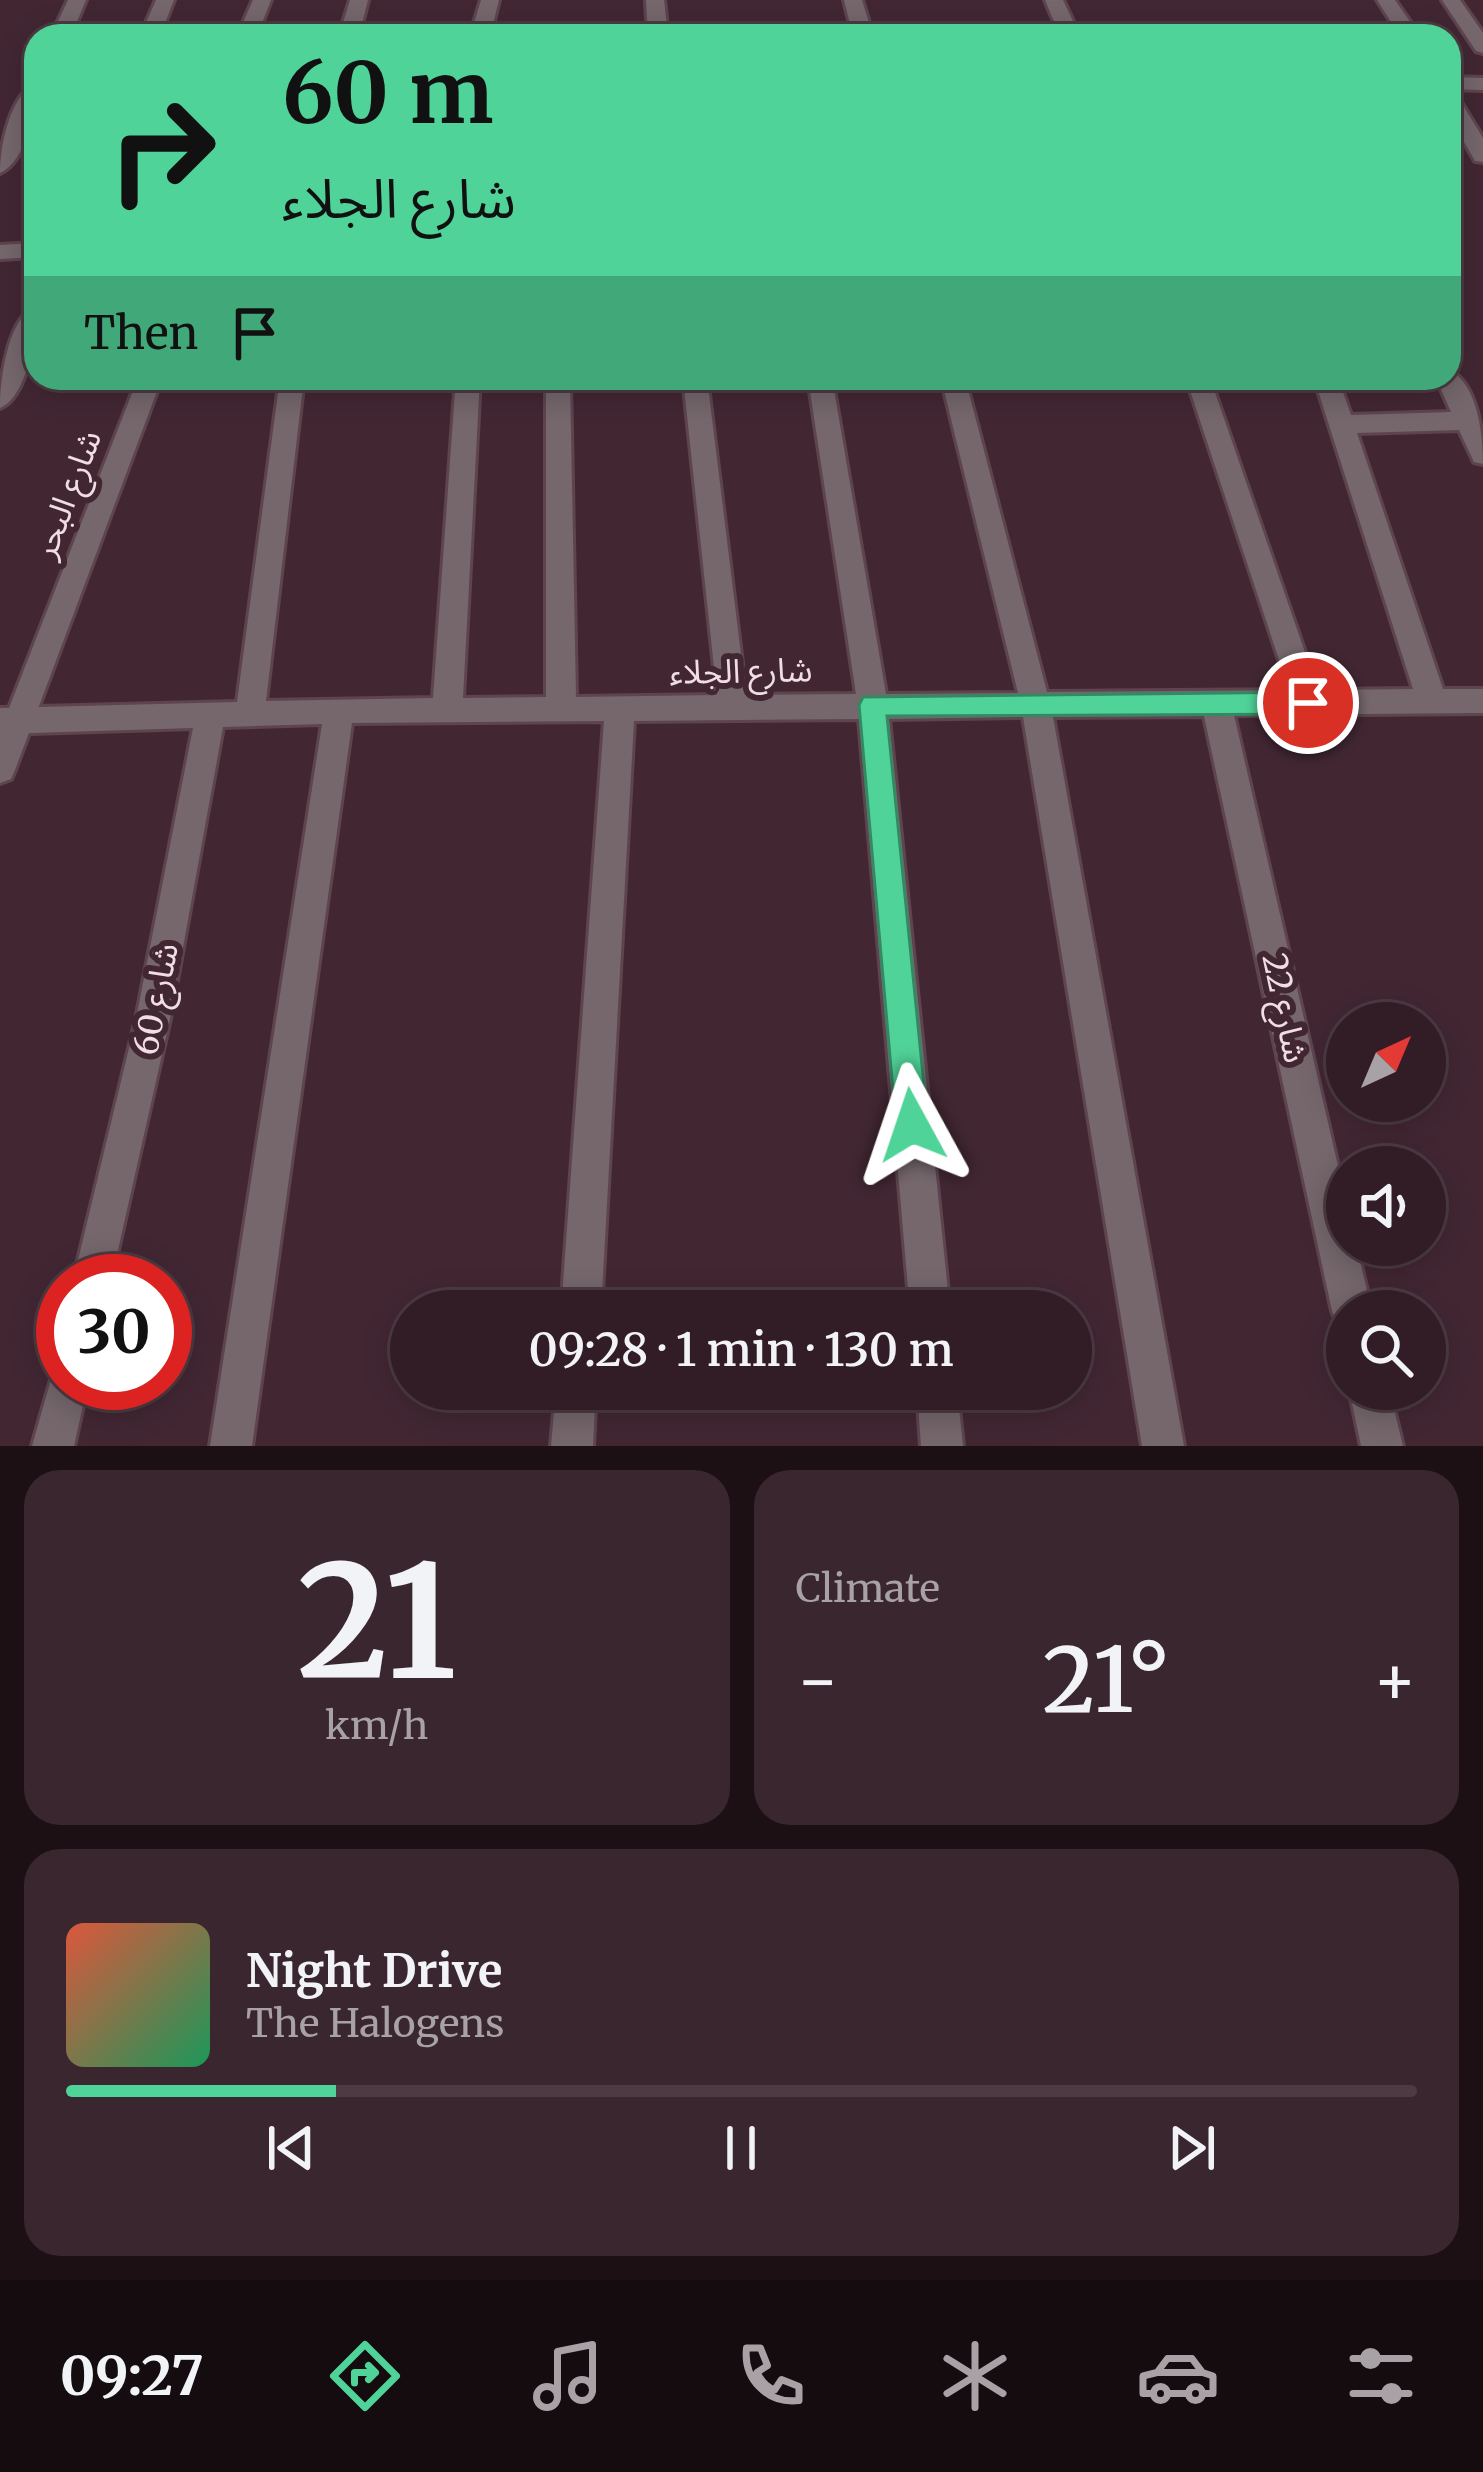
<!DOCTYPE html>
<meta charset="utf-8">
<style>
body{margin:0;font-family:Merriweather,"Noto Sans Arabic",serif;background:#3a262e;color:#f1f3f6;height:100vh;display:flex;flex-direction:column;font-size:45px;white-space:nowrap}
*{box-sizing:border-box;margin:0}
p{font-size:39px;color:#a8a2a7}
.icon{flex:none;width:66px;height:66px;fill:none;stroke:currentColor;stroke-width:2;stroke-linecap:round;stroke-linejoin:round}
.map{position:relative;height:1446px;overflow:hidden}
.details{display:flex;flex-direction:column;gap:24px;padding:24px;background:#1c1015;flex:1}
.details>*{flex:none}
.guide{position:absolute;left:24px;top:24px;width:1437px;height:366px;border-radius:36px;box-shadow:0 6px 30px #0003,0 0 0 3px #4d3b43;background:#50d398;color:#111;overflow:hidden}
.needle{width:78px;rotate:44deg}
.tools{position:absolute;left:1326px;top:1002px;display:grid;gap:24px}
.tools a{display:grid;place-items:center;width:120px;height:120px;border-radius:50%;background:#321d26;box-shadow:0 6px 30px #0003,0 0 0 3px #4d3b43;font-size:60px}
.speed{position:absolute;left:36px;top:1254px;display:flex;gap:24px;font-size:60px;font-weight:700;text-align:center}
.speed>*{display:grid;place-content:center;width:156px;height:156px;border-radius:50%;background:#321d26;box-shadow:0 6px 30px #0003,0 0 0 3px #4d3b43;line-height:1}
.speed .limit{border:18px solid #d22;background:#fff;color:#111}
.pin{position:absolute;display:grid;place-items:center;width:102px;height:102px;color:#fff;margin:-51px;border:6px solid #fff;border-radius:50%;box-shadow:0 3px 12px #0007}
.me{position:absolute;width:132px;margin:-66px;rotate:355deg;stroke-linejoin:round;filter:drop-shadow(0 0 9px #0008)}
.turn{display:flex;align-items:center;gap:42px;height:252px;padding:0 60px;font-size:54px}
.turn .icon{width:156px;height:156px;stroke-width:2.5}
.turn b{display:block;font-size:84px;line-height:102px}
.then{display:flex;align-items:center;height:114px;padding:0 60px;background:#0003;gap:24px;font-size:45px}
.big{font-size:90px;font-weight:600;line-height:1.1}
.details .tile{flex:1;display:flex;flex-direction:column;justify-content:center;gap:18px;min-width:0;padding:0 42px;border-radius:36px;background:#3a262e}
.details .dial{align-items:center;gap:0}
.dial b{font-size:156px;line-height:1}
.song{display:flex;align-items:center;gap:36px}
.cover{width:144px;height:144px;border-radius:18px;background:linear-gradient(135deg,hsl(10 70% 55%),hsl(150 70% 35%))}
.played{height:12px;border-radius:6px;background:linear-gradient(90deg,#50d398 20%,#4d3b43 20%)}
.keys{display:flex;justify-content:space-around;direction:ltr}
.heat{display:flex;justify-content:space-between;align-items:center;font-size:66px;direction:ltr}
.details .tiles{flex:1;display:grid;gap:24px;grid-template-columns:1fr 1fr}
.tile:last-child{grid-column:span 2}
.trip{position:absolute;left:390px;top:1290px;width:702px;height:120px;border-radius:60px;background:#321d26;box-shadow:0 6px 30px #0003,0 0 0 3px #4d3b43;font-weight:600;line-height:120px;text-align:center}
.tabs{display:flex;height:192px;justify-content:space-around;align-items:center;background:#140c0f;color:#a8a2a7}
.tabs .icon{width:84px;height:84px}
.tabs .current{color:#50d398}
.tabs b{font-size:54px;color:#f1f3f6}
.map>svg:first-child{display:block}
.lines{fill:none;stroke-linecap:round;stroke-linejoin:round}
.minor-casing{stroke:#5e444f;stroke-width:6}
.tertiary-casing{stroke:#5e444f;stroke-width:6}
.minor{fill:#75676c;fill-rule:evenodd}
.tertiary{fill:#75676c;fill-rule:evenodd}
.route{fill:#50d398;stroke:#348963;stroke-width:3}
.labels{text-anchor:middle;dominant-baseline:central;stroke-width:12;stroke-linejoin:round;paint-order:stroke}
.street-label{font-size:33px;fill:#f0dee4;stroke:#422733}
</style>
<div class="map">
<svg width="1483" height="1446" viewBox="0 0 1483 1446">
<rect width="100%" height="100%" fill="#422733"/>
<g class="lines">
<defs>
<path id="minor" d="M68,0h18l-15,36h-20z
M156,0h18l-14,36h-20z
M350,0h18l-9,36h-20z
M481,0h18l-9,36h-20z
M646,0h18l4,36h-20z
M844,0h18l11,36h-20z
M1045,0h18l17,36h-20z
M1377,0h18l25,36h-20z
M1442,0h18l23,33v20l-7,-2z
M1449,77l34,1v12l-34,-1z
M36,83c0,26 -10,79 -36,90 0,-27 10,-78 36,-90z
M1449,92l7,2 27,44v24l-8,-1 -26,-45z
M36,243v14l-36,2v-14z
M36,306c0,27 -8,91 -36,102 0,-28 8,-91 36,-102z
M1449,370c29,14 34,65 34,94l-9,-2 -15,-32 -102,3 86,256h40v24l-249,2 113,490v40h9l16,66h-25v17l-9,-3 -6,-14 -128,-595 -151,1 131,729h-42l-119,-729 -134,2 61,592h-40l-51,-592 -225,2 -33,590h-40l43,-590 -252,2 -100,723h-42l112,-722 -99,3 -53,292 -59,262h-38l63,-262 57,-291 -193,6v-26l237,-6 43,-324h24l-38,323 167,-3 23,-320h24l-17,320 83,-1v-319h24l6,319 141,-2 -34,-317h24l39,317 110,-1 -48,-316h24l54,316 132,-1 -77,-315h24l82,314 242,-2 -103,-312h24l108,312 95,-1 -99,-311h24l13,37 100,-3 -15,-34h13z
M63,1365v18h25l-14,63h-42l22,-77z
M556,1389h40l-3,57h-42z
M917,1389h40l6,57h-42z
M1349,1389h40l14,57h-42z"/>
<path id="tertiary" d="M253,0h18l-14,36h-20z
M138,378h24l-147,392 -4,9 -11,4v-52z"/>
</defs>
<use href="#minor" class="minor-casing"/>
<use href="#tertiary" class="tertiary-casing"/>
<use href="#minor" class="minor"/>
<use href="#tertiary" class="tertiary"/>
</g>
<path class="route" d="M1308,692l14,11 -14,11 -421,2 41,409 -4,11 -12,5 -12,-5 -4,-11 -37,-420 4,-8z"/>
<g class="labels">
<g class="street-label">
<text transform="translate(67 494) rotate(-69)">شارع البحر</text>
<text transform="translate(741 671) rotate(-1)">شارع الجلاء</text>
<text transform="translate(156 999) rotate(-79)">شارع 60</text>
<text transform="translate(1285 1008) rotate(78)">شارع 22</text>
</g>
</g>
</svg>
<div class="tools">
<a><svg class="needle" viewBox="-14 -14 28 28"><path d="M0-13l5 13h-10z" fill="#e53935"/><path d="M0 13l5-13h-10z" fill="#a8a2a7"/></svg></a>
<a><svg class="icon" aria-label="sound" viewBox="0 0 24 24"><path d="M4 9h4l5-4v14l-5-4H4zM17 9q2 3 0 6"/></svg></a>
<a><svg class="icon" aria-label="search" viewBox="0 0 24 24"><circle cx="10" cy="10" r="6"/><path d="M15 15l6 6"/></svg></a>
</div>
<div class="speed"><div class="limit">30</div></div>
<div class="pin" style="left:1308px;top:703px;background:#d93025"><svg class="icon" aria-label="arrive" viewBox="0 0 24 24"><path d="M6 21V4h12l-3 4 3 4H6"/></svg></div>
<svg class="me" style="left:912px;top:1125px" viewBox="-20 -20 40 40"><path d="M0-17L14 15 0 8-14 15z" fill="#50d398" stroke="#fff" stroke-width="4"/></svg>
<div class="trip">09:28 · 1 min · 130 m</div>
<div class="guide">
<div class="turn"><svg class="icon" aria-label="right" viewBox="0 0 24 24"><path d="M7 20v-9h11M14 6l5 5-5 5"/></svg><div><b>60 m</b>شارع الجلاء</div></div>
<div class="then">Then<svg class="icon" aria-label="arrive" viewBox="0 0 24 24"><path d="M6 21V4h12l-3 4 3 4H6"/></svg></div>
</div>
</div>
<section class="details">
<div class="tiles">
<div class="tile dial"><b>21</b><p>km/h</p></div>
<div class="tile"><p>Climate</p>
<div class="heat"><a>−</a><b class="big">21°</b><a>+</a></div>
</div>
<div class="tile">
<div class="song"><i class="cover"></i><div><b>Night Drive</b><p>The Halogens</p></div></div>
<div class="played"></div>
<div class="keys"><svg class="icon" aria-label="previous" viewBox="0 0 24 24"><path d="M18 5L8 12l10 7zM5 5v14"/></svg><svg class="icon" aria-label="pause" viewBox="0 0 24 24"><path d="M8 5v14M16 5v14"/></svg><svg class="icon" aria-label="next" viewBox="0 0 24 24"><path d="M6 5l10 7-10 7zM19 5v14"/></svg></div>
</div>
</div>
</section>
<nav class="tabs">
<b>09:27</b>
<svg class="icon current" aria-label="directions" viewBox="0 0 24 24"><path d="M12 3l9 9-9 9-9-9zM9 14v-3h6M13 9l2 2-2 2"/></svg>
<svg class="icon" aria-label="music" viewBox="0 0 24 24"><path d="M9 18V5l10-2v13"/><circle cx="6" cy="18" r="3"/><circle cx="16" cy="16" r="3"/></svg>
<svg class="icon" aria-label="phone" viewBox="0 0 24 24"><path d="M5 4h4l2 5-3 2q2 4 5 5l2-3 5 2v4C11 20 4 13 5 4z"/></svg>
<svg class="icon" aria-label="climate" viewBox="0 0 24 24"><path d="M12 3v18M4 7l16 10M4 17L20 7"/></svg>
<svg class="icon" aria-label="car" viewBox="0 0 24 24"><path d="M5 17H2v-5l4-1 3-4h7l3 4 3 1v5h-3M9 17h6M6 11h13"/><circle cx="7" cy="17" r="2"/><circle cx="17" cy="17" r="2"/></svg>
<svg class="icon" aria-label="filters" viewBox="0 0 24 24"><path d="M4 7h16M4 17h16"/><circle cx="9" cy="7" r="2"/><circle cx="15" cy="17" r="2"/></svg>
</nav>
